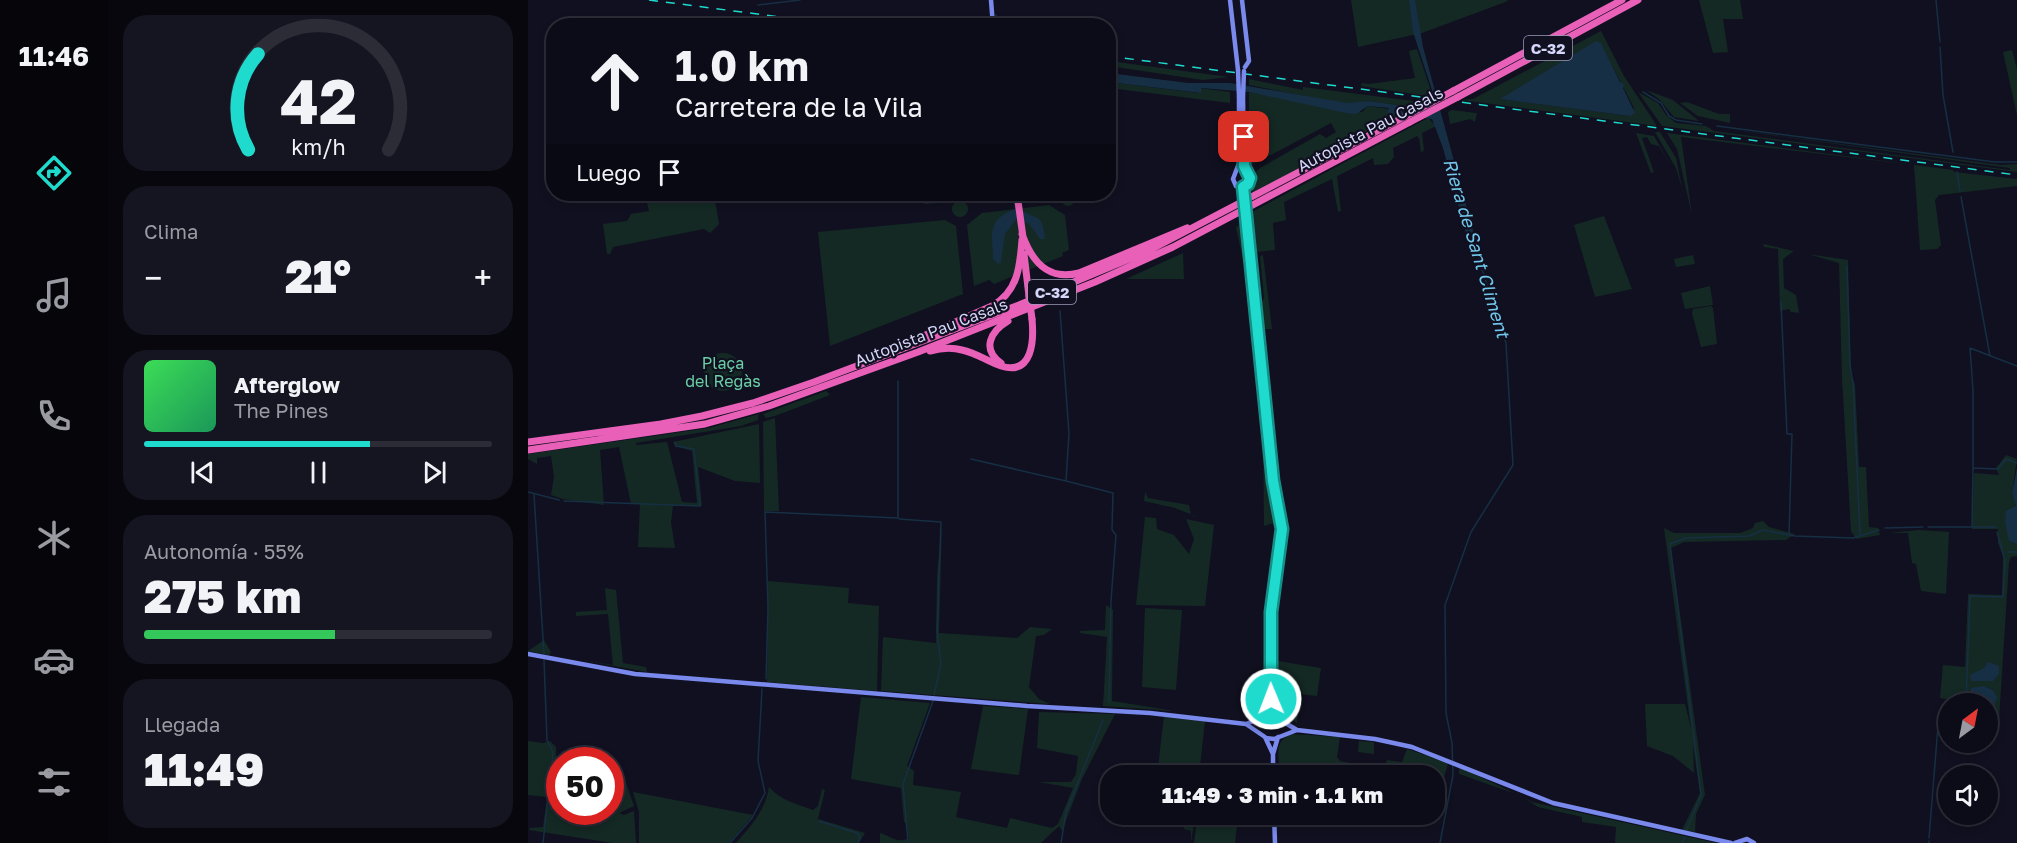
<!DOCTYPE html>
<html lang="es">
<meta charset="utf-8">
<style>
body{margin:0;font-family:"Golos Text",sans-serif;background:#151521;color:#f1f3f6;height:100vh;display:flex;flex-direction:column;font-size:22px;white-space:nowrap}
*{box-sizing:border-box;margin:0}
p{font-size:20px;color:#9a9ba2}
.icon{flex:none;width:33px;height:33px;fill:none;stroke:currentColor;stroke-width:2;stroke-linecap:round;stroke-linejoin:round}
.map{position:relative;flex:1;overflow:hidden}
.drawer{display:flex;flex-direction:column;gap:15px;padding:15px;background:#07070d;width:420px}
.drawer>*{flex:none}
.guide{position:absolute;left:18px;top:18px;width:570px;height:183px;border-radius:24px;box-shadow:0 3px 9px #0003,0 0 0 2px #2c2c37;background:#0c0c18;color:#f1f3f6;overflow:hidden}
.needle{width:39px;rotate:32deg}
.fabs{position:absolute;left:1410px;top:693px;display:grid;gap:12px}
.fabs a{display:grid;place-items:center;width:60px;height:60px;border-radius:50%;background:#0c0c18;box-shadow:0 3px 9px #0003,0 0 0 2px #2c2c37;font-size:30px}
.speed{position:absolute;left:18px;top:747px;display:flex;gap:12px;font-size:30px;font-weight:700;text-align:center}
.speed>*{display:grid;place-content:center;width:78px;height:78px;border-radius:50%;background:#0c0c18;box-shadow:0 3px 9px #0003,0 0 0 2px #2c2c37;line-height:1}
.speed .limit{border:9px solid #d22;background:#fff;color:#111}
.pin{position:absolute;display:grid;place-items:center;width:51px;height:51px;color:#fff;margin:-26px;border-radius:12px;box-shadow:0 3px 9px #0006}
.me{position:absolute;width:66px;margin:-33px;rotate:359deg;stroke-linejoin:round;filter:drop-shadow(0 0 4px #0008)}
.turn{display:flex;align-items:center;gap:21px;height:126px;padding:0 30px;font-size:27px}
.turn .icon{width:78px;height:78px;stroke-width:2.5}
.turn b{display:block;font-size:42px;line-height:51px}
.then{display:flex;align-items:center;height:57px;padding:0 30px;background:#0003;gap:12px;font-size:22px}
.big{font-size:45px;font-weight:800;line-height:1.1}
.drawer .card{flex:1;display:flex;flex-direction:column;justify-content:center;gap:9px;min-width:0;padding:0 21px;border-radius:24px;background:#151521}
.drawer .dial{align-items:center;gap:0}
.dial svg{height:156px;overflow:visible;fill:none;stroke:#2c2c37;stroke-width:7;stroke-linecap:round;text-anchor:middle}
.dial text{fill:#f1f3f6;stroke:none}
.song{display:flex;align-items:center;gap:18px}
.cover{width:72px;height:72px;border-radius:9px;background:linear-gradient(135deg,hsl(130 70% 55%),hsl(150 70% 35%))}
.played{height:6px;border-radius:3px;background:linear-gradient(90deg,#1fdbce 65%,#2c2c37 65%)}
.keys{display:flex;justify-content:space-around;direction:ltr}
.heat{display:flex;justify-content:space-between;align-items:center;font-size:33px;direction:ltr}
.charge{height:9px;border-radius:4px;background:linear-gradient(90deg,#34c759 55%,#2c2c37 0)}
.trip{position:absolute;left:572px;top:765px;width:345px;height:60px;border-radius:24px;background:#0c0c18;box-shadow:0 3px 9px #0003,0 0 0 2px #2c2c37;font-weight:800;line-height:60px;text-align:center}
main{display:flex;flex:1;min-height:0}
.tab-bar{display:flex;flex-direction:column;width:108px;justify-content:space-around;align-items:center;background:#05050a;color:#9a9ba2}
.tab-bar .icon{width:42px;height:42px}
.tab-bar .current{color:#1fdbce}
.tab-bar b{font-size:27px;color:#f1f3f6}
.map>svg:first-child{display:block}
.green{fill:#142924;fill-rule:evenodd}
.water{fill:#162f44}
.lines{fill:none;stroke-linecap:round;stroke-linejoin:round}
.stream{stroke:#162f44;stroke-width:1.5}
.secondary{stroke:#7989ec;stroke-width:4.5}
.highway{stroke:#e860b8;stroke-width:7}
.rail{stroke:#1fdbce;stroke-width:1.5;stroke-dasharray:9 8;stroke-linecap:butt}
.secondary-bridge{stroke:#7989ec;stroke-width:4.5}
.highway-bridge{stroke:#e860b8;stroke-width:7}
.route-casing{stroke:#148e86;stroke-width:15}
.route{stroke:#1fdbce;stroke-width:10}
.labels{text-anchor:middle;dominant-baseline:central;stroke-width:4.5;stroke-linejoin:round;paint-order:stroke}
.shield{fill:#101020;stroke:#9a9bb8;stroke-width:1.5}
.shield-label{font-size:15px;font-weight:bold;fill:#d5d6f9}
.street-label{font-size:16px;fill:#d5d6f9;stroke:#101020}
.park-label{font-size:16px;fill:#6bcfa5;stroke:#101020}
.water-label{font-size:18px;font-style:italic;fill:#71c6eb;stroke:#101020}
</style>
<main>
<nav class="tab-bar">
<b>11:46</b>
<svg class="icon current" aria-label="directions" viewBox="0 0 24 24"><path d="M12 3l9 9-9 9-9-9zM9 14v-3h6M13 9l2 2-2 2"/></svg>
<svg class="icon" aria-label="music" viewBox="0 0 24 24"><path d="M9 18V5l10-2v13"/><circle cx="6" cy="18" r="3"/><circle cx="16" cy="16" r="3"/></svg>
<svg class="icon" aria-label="phone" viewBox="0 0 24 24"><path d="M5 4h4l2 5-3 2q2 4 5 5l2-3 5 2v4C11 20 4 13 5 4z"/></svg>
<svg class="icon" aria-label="climate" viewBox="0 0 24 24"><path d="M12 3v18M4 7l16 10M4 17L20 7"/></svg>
<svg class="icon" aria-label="car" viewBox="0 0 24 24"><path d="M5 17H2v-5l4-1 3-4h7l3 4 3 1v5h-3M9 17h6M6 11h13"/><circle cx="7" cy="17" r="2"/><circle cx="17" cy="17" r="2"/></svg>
<svg class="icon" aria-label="filters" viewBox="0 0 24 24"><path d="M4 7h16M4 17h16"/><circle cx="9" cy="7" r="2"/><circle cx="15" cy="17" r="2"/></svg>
</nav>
<section class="drawer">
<div class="card dial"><svg viewBox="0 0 100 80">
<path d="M14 69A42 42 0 1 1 86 69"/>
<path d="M14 69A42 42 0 0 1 19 20" stroke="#1fdbce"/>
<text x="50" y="56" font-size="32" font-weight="700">42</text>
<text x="50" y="72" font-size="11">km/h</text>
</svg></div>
<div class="card"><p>Clima</p>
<div class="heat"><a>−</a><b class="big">21°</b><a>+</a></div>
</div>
<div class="card">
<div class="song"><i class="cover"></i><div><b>Afterglow</b><p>The Pines</p></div></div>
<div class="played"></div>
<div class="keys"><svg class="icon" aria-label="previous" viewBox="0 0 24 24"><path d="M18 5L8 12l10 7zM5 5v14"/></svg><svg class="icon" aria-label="pause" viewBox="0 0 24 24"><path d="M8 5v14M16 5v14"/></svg><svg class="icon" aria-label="next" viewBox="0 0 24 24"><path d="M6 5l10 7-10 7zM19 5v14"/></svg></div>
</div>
<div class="card"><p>Autonomía · 55%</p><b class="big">275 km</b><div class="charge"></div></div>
<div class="card"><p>Llegada</p><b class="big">11:49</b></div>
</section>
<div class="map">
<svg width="1489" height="843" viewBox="0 0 1489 843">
<rect width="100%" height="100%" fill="#101020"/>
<path class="green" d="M823,0h156l1,1 -86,32 -64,14z
M1171,0h41l3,19h-20l5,33 -15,1z
M1073,31l23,45 33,50 -196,-26 12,-1zM1073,44l33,64 -4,8 -129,-17 88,-52z
M889,49l16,48 -72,-11 1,-3 7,1 46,-6 -6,-27z
M1484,50l5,19v46l-14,-63z
M581,61l120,16 -26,3 -94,-14z
M721,79l54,11v-3l119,15 -10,5 -44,-6 -18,4 -101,-20z
M581,82l89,11 1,-5 31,4v11l-121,-15z
M1118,90l27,10 26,21 -25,-4 -15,-18z
M721,92l113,20 6,-6 21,3 -2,4 13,1 -148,79 3,-20 5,-5 60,-34 6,4 10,-6 -5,-9 -79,42 -3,-1z
M1110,92l20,11 8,12 10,8 30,3 8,5 296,39v-2l-291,-40 282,37 16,-1v8l-355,-46z
M1159,102l32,12h11v9l-32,-7 -18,-13z
M924,110l25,3 -2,9 -5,-3 -20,5 -2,-12z
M900,118l8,8 -14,7 2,17 -3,3 -2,-15 -2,-2 -24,12 1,9 -6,7 -14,1 -1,-7 -36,18 4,35 -3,1 -6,-33 -48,23 2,18 -13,3 2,27 -18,2v43l-9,-81z
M1127,132h5l16,26 6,30 -6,-20z
M1108,133l18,3 19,33 -14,-23 -8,-2 -4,-7 -5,1 12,34 -3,1z
M1139,133l286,37 1,2 63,7v7l-78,9 -4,5 6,45 -4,4 -17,1 -6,-85 -233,-28 11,78 -15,-66z
M533 199a7 7 0 1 1 14 0a7 7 0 1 1-14 0Z
M117,194h40l1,5 28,-5 5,30 -9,9 -6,-4 -91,18 -3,7h-3l-4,-30 24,-3 4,-7 18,-3z
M395,194h27v1l-7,8 -19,1z
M441,194h79l-69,8 -1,-4h-4z
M424 209a8 8 0 1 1 16 0a8 8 0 1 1-16 0Z
M521,205l16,10 4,35 -7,3 1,3 -69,28 -5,-4 -15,6 -7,-61 15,-12z
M1076,216l28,73 -37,8 -21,-72z
M417,220l11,6 7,68 -133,52 -12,-114z
M714,221l8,70 -14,-63z
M1235,244l31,7 -11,8 1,29 12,7 3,18 -8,-1 -2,-3 -9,2 -2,-62 -14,-2z
M655,253l1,26h-58z
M1280,254l40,6 3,116 4,8 4,83h7l3,60 9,1 2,7 -24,4 -5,-8 -9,-153 -3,-115z
M735,255l9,74h-11l-3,-21 6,-10 -4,-42z
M1165,255l2,9 -19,3 -2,-8z
M1182,286l3,19 -28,4 -4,-16z
M1183,306l2,2 4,36 -16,3 -9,-34 1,-4z
M176 372a19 19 0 1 1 38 0a19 19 0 1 1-38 0Z
M298,391l4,4 -55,21 -9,2 -3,-4z
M231,414l-1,6 -17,6 -105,17v2l31,-3 15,60 15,1 -5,-52 -17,-5 -2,-4 86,-18 1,59 -25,-2 -37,-14 4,39h-29l-2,16 4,26 -37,-1 2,-43h-9l-12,-57 -19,3 4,55 -41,-6 -12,-4 3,-18 -3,-21 -14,2v6l-9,-5v-5l181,-26z
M247,418l4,93h-15l-1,-89z
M735,432l5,47 9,43 -13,4z
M1478,455l11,4 -5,34 4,13 -7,34 8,4v12l-6,1 -2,6 -11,172 -10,-2 5,-43c-9,-6 -15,-2 -24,2l1,11 -30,-5 3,-33 22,2 3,-73 34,1 1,-39 -5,-13v-14h-26l2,-56 25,2 -3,-7z
M617,492l3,6 41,7 2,10 7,2 -23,-9 -31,-7z
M617,517l11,1 1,11 17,6 15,19 5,-15 -8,-20 28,6 -9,81 -69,-1z
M1235,521l6,6 26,7 -9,6 -102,2 -13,6 34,247 -9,19 -1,18 -13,-2 18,-37 -7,-48 1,28 -21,-17 -26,-10 -2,-42h40l6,25 -27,-201 10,5h66l13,-5 2,-5z
M414,522l-3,111 78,5 13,-11 22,2 -8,6 -8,1 -7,51 10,12 11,5 -169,-13 2,-54 53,6 1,-67z
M1391,530l30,2 -3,62 -25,-3 -5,-27 -4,-1 -4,-30h-19z
M240,581l81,7 -1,15 31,3 -2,85 -110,-9z
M77,588l11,2 7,73 23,4 1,5 -66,-12 32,5 -5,-51 -32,2v-4l31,-2z
M578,605l7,5 -1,91 63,10 -72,-5 4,-69 -27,-4v-2l25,-1z
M617,608l37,2 -6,80 -34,-3z
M16,640l7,12 -2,3 -21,-4z
M749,661l44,7 -4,28 -17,-2 -3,29c-24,-20 -20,-32 -20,-62z
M333,697l69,6 -23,63 7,5 -1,14 48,7 -5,25 51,11 3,-10 42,10 6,-4 15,-36 -34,-6h32l5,-8 2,-18 -41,-8 2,-36 76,2 -33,65 -20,52 -3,-5 -18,17h-132l-2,-19 -3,-2 -3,-34 -50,-9z
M455,706l45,3 -9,66 -48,-6z
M636,716l41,5 -6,54 -42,1z
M763,734l49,3 -3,20 3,4 36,7 1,7h-39l-59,-10c-1,-15 -3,-24 12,-31z
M0,741l15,2 7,-2 6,6v10l14,3h-10v52h50l1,-41 12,3 11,32 -15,7 5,2 10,-4 2,32h-23l-84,-13 1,-2 13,-1 4,-30 -19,-2z
M831,741l15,1v12l-16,-2z
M879,749l41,14 -13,50 -1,-37 -54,-1 7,-15 15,2z
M931,767l57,27 -57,-20z
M241,787c11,13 28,17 44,23l5,-4 4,-17 3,1 -7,29 47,14 -6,10h-123c16,-18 29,-32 33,-56z
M105,792l120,23 -24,28h-90v-31z
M996,798l8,4 184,41h-101l1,-16 -34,-5v-5l-44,-10z
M657,815h10l-4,28v-12l-7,-2z
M669,820l40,6 -2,17h-41z
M352,833c10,3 17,10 27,6v4h-27z"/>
<path class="water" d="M881,0h6l8,47 52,191 -7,3 -25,-93 -11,-29 -45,-6 2,-5 -21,-2 -12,8 -10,-1 -97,-21 -48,-4v5l-92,-11v-9l79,10h42l117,20 21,-2 44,6 17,-6 5,-5 -21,-64z
M1068,41l5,2 19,39 4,2 -1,4 12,25 -5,3 -130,-17z
M479,194h12l2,15c15,13 21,1 24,30h-5l-11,-15 -12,-6 -12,16 -4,28 -3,2 -5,-5c-1,-27 -6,-39 22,-50l-2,-14z
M1489,468v76l-8,-3 -4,-19 1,-11 10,-5 -4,-13z
M1460,662l11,4v8l-6,7h-22l-1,-6 14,-7z
M1456,686l9,4 4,8 -9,25v-19l-18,-1 1,-15z"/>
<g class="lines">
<path class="stream" d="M1408,0l4,42
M230,5l42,-5
M468,15l4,11
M1412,47l3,48 10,57
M1115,92l18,11 8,13 7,4 26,4
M1189,126l278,36h22
M1429,172l3,19
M1433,197l29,159
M1319,266l3,99 3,18 7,151
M1253,302l6,132h5l-3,100
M532,311l9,122 -3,48 47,12 -1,37 4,5 -5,66 -2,101
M1489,366l-47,-18 3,42v78l25,1 8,-10 11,4
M443,459l95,22
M0,492l31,8
M6,495l10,159
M36,501l136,5 -6,-57 -18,-3 -1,-4
M371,519l42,3 -4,109 4,33 -7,31
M1400,527h68
M1444,527l1,-58
M1357,528l38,-1
M1469,532l7,25
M1480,552h9
M1475,596l2,-37
M238,679l2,-71 -3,-96 133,6v-137
M1438,704l4,-108 33,1
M291,821l38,12 3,4 -2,6
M1158,831l15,-36 -31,-251 16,-6 63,-2 14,-6 32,6 58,2 26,-8
M1401,838l9,-112h10
M15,843l10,-91 -6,-12 -3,-80
M202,843l22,-25 13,-25 -7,-32 4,-72
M380,843l-5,-59 30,-83
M533,843l5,-31 37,-92
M912,843l13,-68 -1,-32 -6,-30 -1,-108 26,-73 42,-67 -7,-122 -34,-105
M1154,843l3,-6
M1401,843v-2"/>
<path class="secondary" d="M463,0l2,26
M702,0l8,70
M714,0l7,61 -4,6
M711,97v66l-6,16 3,7 7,1
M715,187l5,-3 2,-6 -6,-14 -1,-67
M718,221l27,260 10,53 -11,69 -1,96 -5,17
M0,654l107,20 392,32 123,7 96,11 19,13 8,17
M743,699l11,22 15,9 78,9 37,8 141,56 178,40
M718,724l23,-9 10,2
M738,738l8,1 23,-9
M745,776v-22l5,-17
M746,814l1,29
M1207,843l12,-4 7,4"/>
<path class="highway" d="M925,91l169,-91
M930,97l180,-97
M489,194l6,43
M494,234c10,28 26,47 57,39l108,-45
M496,254l5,42
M377,344l87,-38c26,-14 28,-40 30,-66
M402,351c11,-3 21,-4 32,-1 15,3 26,12 39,16 32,10 33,-26 31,-47
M473,363c-20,-14 -10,-32 7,-42
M0,442l133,-18 41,-8 51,-13 61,-21 205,-77 129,-54 258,-135
M0,450l177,-26 64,-18 149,-54 177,-70 78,-35 237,-125"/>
<path class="rail" d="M121,0l201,26
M316,22l24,4
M580,56l909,119"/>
<path class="secondary-bridge" d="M710,70l1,27
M715,97l1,-26
M715,193l3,28"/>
<path class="highway-bridge" d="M878,116l47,-25
M882,122l48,-25
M501,296l3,23"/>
</g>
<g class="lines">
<defs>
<path id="route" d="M716,137v29l6,12 -2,6 -5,3 30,294 9,48 -11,83v87"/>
</defs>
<use href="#route" class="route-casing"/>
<use href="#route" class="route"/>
</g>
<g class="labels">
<g class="shield">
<rect x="996" y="36" width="48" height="24" rx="4.5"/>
<rect x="500" y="280" width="48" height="24" rx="4.5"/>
</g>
<g class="shield-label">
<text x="1020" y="48">C-32</text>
<text x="524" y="292">C-32</text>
</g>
<g class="street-label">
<text transform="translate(842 129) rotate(-28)">Autopista Pau Casals</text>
<text transform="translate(403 332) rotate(-21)">Autopista Pau Casals</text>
</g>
<g class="park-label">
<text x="195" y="363">Plaça<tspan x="195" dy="18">del Regàs</tspan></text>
</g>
<g class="water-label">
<text transform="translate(949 248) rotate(73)">Riera de Sant Climent</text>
</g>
</g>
</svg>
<div class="fabs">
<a><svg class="needle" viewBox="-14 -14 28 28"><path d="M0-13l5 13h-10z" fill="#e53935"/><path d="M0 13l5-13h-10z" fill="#9a9ba2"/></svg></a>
<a><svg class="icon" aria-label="sound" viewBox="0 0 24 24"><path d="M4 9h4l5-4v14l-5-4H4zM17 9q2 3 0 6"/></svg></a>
</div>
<div class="speed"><div class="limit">50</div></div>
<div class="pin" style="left:716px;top:137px;background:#d93025"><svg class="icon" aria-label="arrive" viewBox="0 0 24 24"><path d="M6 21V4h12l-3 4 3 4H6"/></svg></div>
<svg class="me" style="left:743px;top:699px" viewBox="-20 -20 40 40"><circle r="17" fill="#1fdbce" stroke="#fff" stroke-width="3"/><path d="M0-11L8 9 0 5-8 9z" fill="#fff"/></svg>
<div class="trip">11:49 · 3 min · 1.1 km</div>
<div class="guide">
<div class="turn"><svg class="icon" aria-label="ahead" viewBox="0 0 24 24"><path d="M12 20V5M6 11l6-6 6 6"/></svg><div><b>1.0 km</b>Carretera de la Vila</div></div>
<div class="then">Luego<svg class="icon" aria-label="arrive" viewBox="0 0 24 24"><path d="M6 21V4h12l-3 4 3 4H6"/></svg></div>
</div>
</div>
</main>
